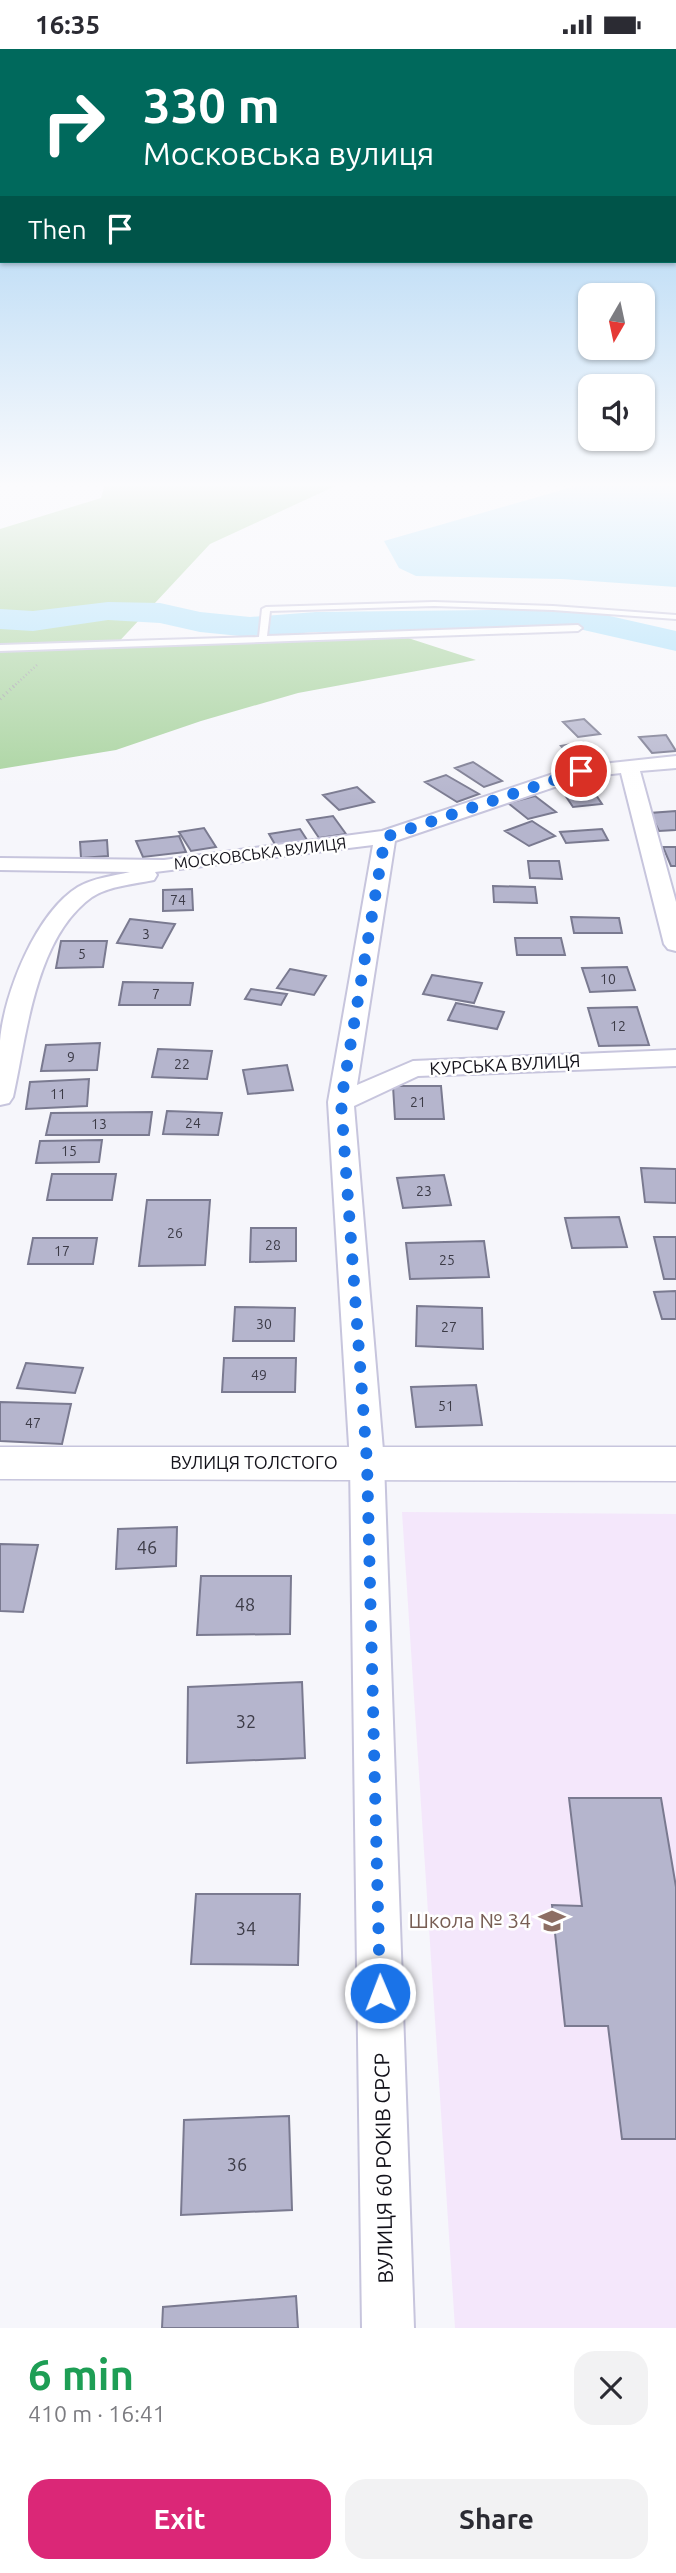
<!DOCTYPE html>
<html lang="en">
<head>
<meta charset="utf-8">
<style>
	body { margin:0; font-family:Ubuntu,sans-serif; background:#f2f2f3; color:#2b2b33; height:100vh; display:flex; flex-direction:column; font-size:26px; white-space:nowrap }
	* { box-sizing:border-box; margin:0 }
	p { font-size:23px; color:#7c7c81 }
	.icon { flex:none; width:38px; height:38px; fill:none; stroke:currentColor; stroke-width:2; stroke-linecap:round; stroke-linejoin:round }
	.map { position:relative; height:2279px; overflow:hidden }
	.drawer { display:flex; flex-direction:column; background:#fff; flex:1 }
	.drawer>* { flex:none }
	.hud { position:absolute; left:0px; top:0px; width:677px; height:214px; box-shadow:0 2px 5px #0004; background:#00695c; color:#fff; overflow:hidden }
	.needle { width:46px; rotate:189deg }
	.buttons { position:absolute; left:578px; top:234px; display:grid; gap:14px }
	.buttons a { display:grid; place-items:center; width:77px; height:77px; border-radius:14px; background:#fff; box-shadow:0 2px 5px #0004; font-size:35px }
	.pin { position:absolute; display:grid; place-items:center; width:60px; height:60px; color:#fff; margin:-30px; border:4px solid #fff; border-radius:50%; box-shadow:0 2px 7px #0007 }
	.me { position:absolute; width:77px; margin:-38px; rotate:359deg; stroke-linejoin:round; filter:drop-shadow(0 0 5px #0008) }
	.turn { display:flex; align-items:center; gap:24px; height:147px; padding:0 28px; font-size:32px }
	.turn .icon { width:91px; height:91px; stroke-width:2.5 }
	.turn b { display:block; font-size:49px; line-height:60px }
	.then { display:flex; align-items:center; height:66px; padding:0 28px; background:#0003; gap:14px; font-size:26px }
	.round { display:grid; place-items:center; flex:none; width:74px; height:74px; border-radius:21px; background:#f2f2f3 }
	.headline { display:flex; align-items:center; justify-content:space-between; height:119px; padding:0 28px }
	h1 { font-size:42px; font-weight:700; line-height:52px; color:#1e9e55 }
	.cta { display:flex; gap:14px; margin-top:auto; padding:14px 28px }
	.cta a { flex:1; height:80px; border-radius:21px; background:#db2777; color:#fff; font-size:28px; font-weight:700; line-height:80px; text-align:center }
	.cta a+a { background:#f2f2f3; color:#2b2b33 }
	.status { display:flex; justify-content:space-between; align-items:center; height:49px; padding:0 35px; background:#fff; direction:ltr }
	.status svg { height:19px; fill:currentColor }
	.map>svg:first-child { display:block }
	.education { fill:#f4e7fb }
	.green { fill:#a8d39e }
	.water { fill:#ade1fb }
	.lines { fill:none; stroke-linecap:round; stroke-linejoin:round }
	.river { fill:#ade1fb; fill-rule:evenodd }
	.building { fill:#b5b5cd; stroke:#7a7a90; stroke-width:2 }
	.service-casing { stroke:#c7c5dd; stroke-width:4 }
	.minor-casing { stroke:#c7c5dd; stroke-width:4 }
	.tertiary-casing { stroke:#c7c5dd; stroke-width:3 }
	.path-far1 { stroke:#a1a1a7; stroke-width:2.5; stroke-dasharray:1 2.5; stroke-linecap:butt }
	.path { stroke:#a1a1a7; stroke-width:3.5; stroke-dasharray:1 3.5; stroke-linecap:butt }
	.service { fill:#fff; fill-rule:evenodd }
	.minor { fill:#fff; fill-rule:evenodd }
	.tertiary { fill:#fff; fill-rule:evenodd }
	.route { stroke:#1a73e8; stroke-width:12; stroke-dasharray:0 21.6 }
	.labels { text-anchor:middle; stroke-width:5; stroke-linejoin:round; paint-order:stroke }
	.number-label { font-size:14px; fill:#3c3b47 }
	.far-street-label { font-size:16px; fill:#13121a; stroke:#fff }
	.street-label { font-size:18px; fill:#13121a; stroke:#fff }
	.near-number-label { font-size:18px; fill:#3c3b47 }
	.near-education-label { font-size:21px; fill:#785e54; stroke:#fff; text-anchor:end }
	.near-street-label { font-size:21px; fill:#13121a; stroke:#fff }
</style>
</head>
<body>
<div class="status"><b>16:35</b><svg viewBox="0 0 49 12"><path d="M0 12V9h3v3zM5 12V6h3v6zM10 12V3h3v9zM15 12V0h3v12zM26 1h20v11H26zM47 4h2v5h-2z"/></svg></div>
<div class="map">
<svg width="676" height="2279" viewBox="0 0 676 2279">
	<rect width="100%" height="100%" fill="#f6f6fb"/>
	<path class="education" d="M402 1463 676 1465V2279H455Z"/>
	<path class="green" d="M120 433H344L210 495 113 599 408 589 476 611 298 644 201 672 116 701 0 720V480L101 449 104 438Z"/>
	<path class="water" d="M590 433H676V538L562 530 416 527 399 519 384 492Z"/>
	<g class="lines">
		<path class="river" d="M108 553 160 554 200 563 250 568 316 563 579 560 676 582V602L579 580 316 583 250 588 200 583 160 574 108 571 33 582 0 580V560L33 562Z"/>
	</g>
	<path class="building" d="M584 670 600 685 578 688 563 673Z
		M666 686 676 702 652 704 639 688Z
		M583 693 599 710 576 713 561 697Z
		M473 713 502 732 484 738 455 719Z
		M446 726 479 745 457 753 425 733Z
		M590 737 602 755 573 758 561 740Z
		M357 738 374 753 339 761 323 746Z
		M535 747 556 763 528 770 508 754Z
		M676 762V781L659 782 650 764Z
		M333 767 346 785 319 789 307 771Z
		M532 772 555 787 529 797 505 782Z
		M204 779 216 798 191 802 179 783Z
		M300 780 309 794 277 799 269 785Z
		M602 780 608 791 566 794 560 783Z
		M179 787 186 803 143 808 136 792Z
		M107 791 108 807 81 809 80 793Z
		M663 798H676V817H671Z
		M528 812H559L562 830 530 829Z
		M493 837 535 838 537 854 494 853Z
		M192 840 193 861 163 862V841Z
		M571 868 619 869 622 884H574Z
		M130 870 175 875 162 899 117 894Z
		M515 889H561L565 906H517Z
		M61 892H107L103 918 56 919Z
		M627 918 635 941 590 943 582 919Z
		M290 920 326 927 314 946 277 939Z
		M432 926 482 934 474 954 423 945Z
		M123 933 193 934 190 956H119Z
		M251 940 287 945 281 956 245 950Z
		M456 954 504 963 497 980 448 971Z
		M637 958 649 996 599 997 588 959Z
		M100 994 97 1021 41 1022 46 996Z
		M158 1000 212 1002 207 1030 152 1028Z
		M287 1016 293 1041 248 1045 243 1021Z
		M89 1030 87 1057 26 1060 30 1033Z
		M393 1037H441L444 1070H395Z
		M167 1062 222 1064 218 1086 163 1085Z
		M152 1063 149 1086H46L51 1064Z
		M102 1091 99 1113 36 1114 40 1092Z
		M641 1119 676 1120V1154L645 1153Z
		M52 1125H116L112 1151H47Z
		M444 1126 451 1156 403 1159 397 1129Z
		M147 1151H210L205 1216 139 1217Z
		M619 1168 627 1198 572 1199 565 1169Z
		M251 1179H296V1212L250 1213Z
		M654 1188H676V1230H664Z
		M33 1189H97L93 1215H28Z
		M484 1192 489 1228 410 1230 406 1194Z
		M676 1242V1270H662L654 1243Z
		M417 1257 482 1259 483 1300 416 1297Z
		M235 1258 295 1259 294 1292H233Z
		M224 1309H296L295 1343H222Z
		M26 1314 83 1319 75 1344 17 1339Z
		M476 1336 482 1376 416 1378 411 1338Z
		M0 1353 71 1355 62 1395 0 1392Z
		M177 1478 176 1517 116 1520 118 1480Z
		M0 1495 38 1496 23 1563 0 1562Z
		M201 1527H291L290 1585 197 1586Z
		M302 1633 305 1709 187 1714 188 1638Z
		M569 1749H661L676 1838V2090H622L608 1977H565L552 1856 582 1857Z
		M196 1845H300L298 1916 191 1915Z
		M289 2067 292 2161 181 2166 184 2071Z
		M296 2247 298 2279H162L163 2258Z"/>
	<g class="lines">
		<g class="service-casing">
			<path id="service" d="M434 553 553 557 676 566V570L553 561 434 557 270 562 267 587 578 576 582 579 578 582 0 602V596L259 588 262 560 266 558Z"/>
		</g>
		<g class="minor-casing">
			<path id="minor" d="M676 707V719L640 722 676 853V902L668 900 664 895 621 724 584 728 395 792 357 1036 413 1012 676 1001V1017L418 1027 354 1057 384 1413 414 2279H362L350 1413 328 1053 373 796 155 823 157 826 154 831C134 835 109 837 92 848 35 889 27 985 13 1048L9 1054 0 1056C0 1035 0 1013 0 992 4 944 36 864 78 838 93 829 113 827 130 823L0 821V809L164 811 382 782 574 718Z"/>
		</g>
		<g class="tertiary-casing">
			<path id="tertiary" d="M0 1398H676V1432L0 1430Z"/>
		</g>
		<path class="path-far1" d="M13 638 38 615"/>
		<path class="path" d="M0 650 15 636"/>
		<use href="#service" class="service"/>
		<use href="#minor" class="minor"/>
		<use href="#tertiary" class="tertiary"/>
	</g>
	<linearGradient id="sky" x2="0" y2="1"><stop stop-color="#90c6f0"/><stop offset="0.58" stop-color="#fbfbfd"/><stop offset="1" stop-color="#fbfbfd" stop-opacity="0"/></linearGradient>
	<rect width="676" height="752" fill="url(#sky)"/>
	<g class="lines">
		<path class="route" d="M380 1944 367 1413 341 1053 385 788 581 722"/>
	</g>
	<defs>
		<g id="school-bare" transform="scale(2.1)"><path d="M0-5L7-2L0 1L-7-2ZM-4 1L0 2.5L4 1V4Q0 6-4 4Z" fill="#8d6e63" stroke="#fff" stroke-width="2.5" paint-order="stroke"/></g>
	</defs>
	<g fill-rule="evenodd">
		<use href="#school-bare" x="552" y="1872"/>
	</g>
	<g class="labels">
		<g class="number-label">
			<text x="178" y="856">74</text>
			<text x="146" y="890">3</text>
			<text x="82" y="910">5</text>
			<text x="608" y="935">10</text>
			<text x="156" y="950">7</text>
			<text x="618" y="982">12</text>
			<text x="71" y="1013">9</text>
			<text x="182" y="1020">22</text>
			<text x="58" y="1050">11</text>
			<text x="418" y="1058">21</text>
			<text x="193" y="1079">24</text>
			<text x="99" y="1080">13</text>
			<text x="69" y="1107">15</text>
			<text x="424" y="1147">23</text>
			<text x="175" y="1189">26</text>
			<text x="273" y="1201">28</text>
			<text x="62" y="1207">17</text>
			<text x="447" y="1216">25</text>
			<text x="264" y="1280">30</text>
			<text x="449" y="1283">27</text>
			<text x="259" y="1331">49</text>
			<text x="446" y="1362">51</text>
			<text x="33" y="1379">47</text>
		</g>
		<g class="far-street-label">
			<text transform="translate(260 804) rotate(-7)" y="6">МОСКОВСЬКА ВУЛИЦЯ</text>
		</g>
		<g class="street-label">
			<text transform="translate(505 1016) rotate(-3)" y="6">КУРСЬКА ВУЛИЦЯ</text>
			<text x="254" y="1420">ВУЛИЦЯ ТОЛСТОГО</text>
		</g>
		<g class="near-number-label">
			<text x="147" y="1505">46</text>
			<text x="245" y="1562">48</text>
			<text x="246" y="1679">32</text>
			<text x="246" y="1886">34</text>
			<text x="237" y="2122">36</text>
		</g>
		<g class="near-education-label">
			<text x="531" y="1879">Школа № 34</text>
		</g>
		<g class="near-street-label">
			<text transform="translate(384 2119) rotate(-91)" y="7">ВУЛИЦЯ 60 РОКІВ СРСР</text>
		</g>
	</g>
</svg>
<div class="buttons">
<a><svg class="needle" viewBox="-14 -14 28 28"><path d="M0-13l5 13h-10z" fill="#e53935"/><path d="M0 13l5-13h-10z" fill="#7c7c81"/></svg></a>
<a><svg class="icon" aria-label="sound" viewBox="0 0 24 24"><path d="M4 9h4l5-4v14l-5-4H4zM17 9q2 3 0 6"/></svg></a>
</div>
<div class="pin" style="left:581px;top:722px;background:#d93025"><svg class="icon" aria-label="arrive" viewBox="0 0 24 24"><path d="M6 21V4h12l-3 4 3 4H6"/></svg></div>
<svg class="me" style="left:380px;top:1944px" viewBox="-20 -20 40 40"><circle r="17" fill="#1a73e8" stroke="#fff" stroke-width="3"/><path d="M0-11L8 9 0 5-8 9z" fill="#fff"/></svg>
<div class="hud">
<div class="turn"><svg class="icon" aria-label="right" viewBox="0 0 24 24"><path d="M7 20v-9h11M14 6l5 5-5 5"/></svg><div><b>330 m</b>Московська вулиця</div></div>
<div class="then">Then<svg class="icon" aria-label="arrive" viewBox="0 0 24 24"><path d="M6 21V4h12l-3 4 3 4H6"/></svg></div>
</div>
</div>
<section class="drawer">
<div class="headline"><div><h1>6 min</h1><p>410 m · 16:41</p></div><a class="round"><svg class="icon" aria-label="close" viewBox="0 0 24 24"><path d="M6 6l12 12M18 6L6 18"/></svg></a></div>
<div class="cta"><a>Exit</a><a>Share</a></div>
</section>
</body>
</html>
